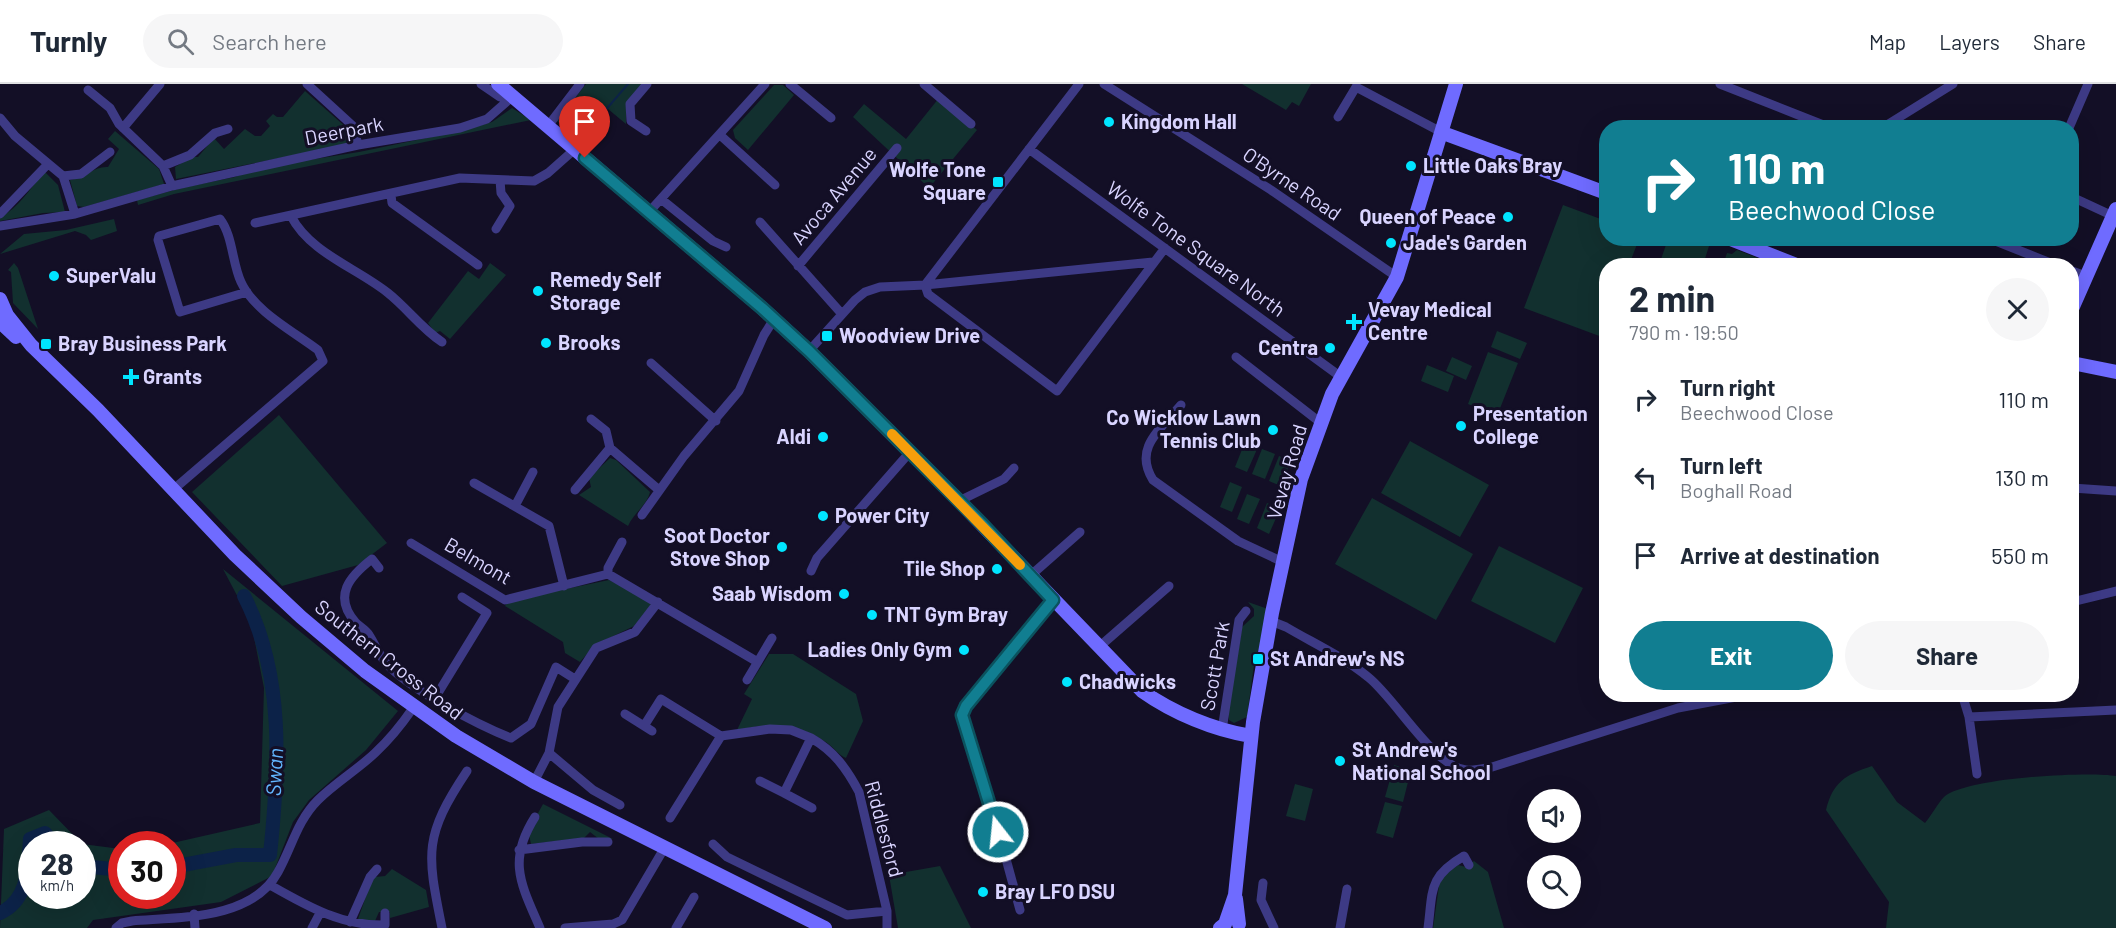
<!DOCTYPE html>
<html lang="en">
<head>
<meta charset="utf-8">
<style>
	body { margin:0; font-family:Barlow,sans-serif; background:#f6f6f7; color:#1f2937; height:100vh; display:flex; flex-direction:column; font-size:22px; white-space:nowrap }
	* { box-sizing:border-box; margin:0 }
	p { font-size:20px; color:#747a83 }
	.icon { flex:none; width:33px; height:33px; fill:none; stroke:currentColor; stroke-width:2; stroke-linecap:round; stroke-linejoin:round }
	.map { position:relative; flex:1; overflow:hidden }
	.side { position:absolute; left:1599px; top:174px; width:480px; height:444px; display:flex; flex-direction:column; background:#fff; border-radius:24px; box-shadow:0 6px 24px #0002 }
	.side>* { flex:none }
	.banner { position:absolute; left:1599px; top:36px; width:480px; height:126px; border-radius:24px; box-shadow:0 6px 24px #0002; background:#117e91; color:#fff; overflow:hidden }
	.tools { position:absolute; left:1527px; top:705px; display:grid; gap:12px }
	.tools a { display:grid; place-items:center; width:54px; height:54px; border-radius:50%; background:#fff; box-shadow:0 6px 24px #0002; font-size:30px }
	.speed { position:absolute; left:18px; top:747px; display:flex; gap:12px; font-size:30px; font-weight:700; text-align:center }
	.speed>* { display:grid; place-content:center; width:78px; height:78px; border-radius:50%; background:#fff; box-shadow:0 6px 24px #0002; line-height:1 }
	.speed small { font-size:15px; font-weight:400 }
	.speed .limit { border:9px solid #d22; background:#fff; color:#111 }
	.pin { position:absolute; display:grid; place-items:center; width:51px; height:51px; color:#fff; margin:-62px -26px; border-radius:50% 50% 50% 0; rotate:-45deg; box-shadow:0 0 6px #0007 }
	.pin .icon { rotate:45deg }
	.me { position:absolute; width:66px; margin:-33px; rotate:344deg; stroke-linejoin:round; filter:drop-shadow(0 0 4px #0008) }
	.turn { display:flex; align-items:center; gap:21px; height:126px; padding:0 30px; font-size:27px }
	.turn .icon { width:78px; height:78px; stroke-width:2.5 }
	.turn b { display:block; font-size:42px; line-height:51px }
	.round { display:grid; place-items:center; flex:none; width:63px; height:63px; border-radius:32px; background:#f6f6f7 }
	.headline { display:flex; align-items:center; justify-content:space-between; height:102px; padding:0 30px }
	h1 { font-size:36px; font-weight:700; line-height:45px }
	.button { display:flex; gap:12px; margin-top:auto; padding:12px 30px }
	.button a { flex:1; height:69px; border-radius:36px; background:#117e91; color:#fff; font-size:24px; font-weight:700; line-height:69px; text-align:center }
	.button a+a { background:#f6f6f7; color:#1f2937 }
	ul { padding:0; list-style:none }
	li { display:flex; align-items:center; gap:18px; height:78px; padding:0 30px }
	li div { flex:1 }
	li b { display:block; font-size:22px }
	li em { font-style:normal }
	header { display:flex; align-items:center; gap:36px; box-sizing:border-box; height:84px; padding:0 30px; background:#fff; border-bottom:2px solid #e0e1e3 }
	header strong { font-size:28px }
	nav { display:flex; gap:33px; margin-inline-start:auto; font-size:21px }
	.search { width:420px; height:54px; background:#f6f6f7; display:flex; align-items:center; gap:15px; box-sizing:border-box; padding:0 21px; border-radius:33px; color:#747a83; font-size:22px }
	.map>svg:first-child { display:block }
	.green { fill:#12302f; fill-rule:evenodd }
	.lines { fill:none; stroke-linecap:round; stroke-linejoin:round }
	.stream { stroke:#0c2248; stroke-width:2 }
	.river { stroke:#0c2248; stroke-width:14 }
	.street { stroke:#3d3a85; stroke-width:9 }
	.secondary { stroke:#6f6bff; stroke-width:14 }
	.route-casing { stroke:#0b525e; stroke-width:15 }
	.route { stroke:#117e91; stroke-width:10 }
	.slow { stroke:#f59e0b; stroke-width:10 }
	.poi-dot { fill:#00e5ff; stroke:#130f26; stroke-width:2 }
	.labels { text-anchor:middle; stroke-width:6; stroke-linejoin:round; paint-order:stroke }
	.poi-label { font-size:20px; font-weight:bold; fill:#d9d4ff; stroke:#130f26; text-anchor:start }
	.street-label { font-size:20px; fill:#d9d4ff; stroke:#130f26 }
	.water-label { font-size:21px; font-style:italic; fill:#62b6ff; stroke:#130f26 }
</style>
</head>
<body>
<header>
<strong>Turnly</strong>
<div class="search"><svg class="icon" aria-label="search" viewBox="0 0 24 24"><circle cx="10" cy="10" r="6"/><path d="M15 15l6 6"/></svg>Search here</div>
<nav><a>Map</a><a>Layers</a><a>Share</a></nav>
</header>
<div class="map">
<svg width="2116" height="844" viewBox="0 0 2116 844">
	<rect width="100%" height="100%" fill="#130f26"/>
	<path class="green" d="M586 0H645L626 25V40L608 25 581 56 557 37Z
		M1242 0H1311L1299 22 1292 18 1286 26Z
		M774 1H783L794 11 748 66 735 54 733 46Z
		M305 7 348 45 350 51 348 60 176 95 175 83 192 73H198L214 54 224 65 245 45 255 52H261L270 42 266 37 273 30 277 33H283Z
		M939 14 977 46 929 104 853 33 864 20 906 55Z
		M512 24 531 36 174 110 138 121 137 116 186 103 235 93 258 84 359 68 460 47 492 38Z
		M115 47 159 85 164 100 84 123 77 122 70 96C84 94 94 82 108 83L119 65 108 55Z
		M45 88 58 101 65 128 43 129 0 137V133C20 124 30 103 45 88Z
		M1563 121 1606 137V154L1639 155 1629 181 1606 182V242L1602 253 1524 224Z
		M114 135 117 147 91 156 86 151 75 147 0 170 24 150 66 146Z
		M1668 155H1690L1709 162 1703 181H1659Z
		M1737 166 1776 181H1723L1727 169 1732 170Z
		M14 179 18 184 38 245 13 219 11 188 8 186Z
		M490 179 506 191 450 255 440 247 435 249 428 239 468 187 479 195Z
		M1497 247 1527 259 1520 275 1491 263Z
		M1488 268 1518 279 1497 332 1468 320Z
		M1452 273 1472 282 1466 296 1446 287Z
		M1427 281 1454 292 1448 308 1421 297Z
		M279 331 387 459 358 481 282 502 192 408Z
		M1410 357 1489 401 1460 453 1381 409Z
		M1245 358 1258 363 1247 388 1235 383Z
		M1262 365 1275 370 1265 395 1252 390Z
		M1279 372 1291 377 1281 402 1269 397Z
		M610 374 616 376 650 408C647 421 633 430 628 442L579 411 591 403 589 394Z
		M1230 398 1242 403 1232 428 1220 423Z
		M1247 410 1260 415 1249 440 1237 435Z
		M1372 414 1473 470 1436 536 1335 480Z
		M1267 419 1280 425 1269 450 1257 444Z
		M1499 462 1583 504 1555 559 1471 517Z
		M223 485 398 627 366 666 309 716 293 738 272 792 221 818 93 836 87 844H0L4 745 49 726 82 760 121 765 122 812H172V760H168L260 739 264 604 251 538ZM32 760H82V812H32Z
		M609 496 647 515 651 521 634 542 595 561 580 578 565 569 563 558 505 522 508 517Z
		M1248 518 1268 525 1263 558 1255 573 1247 633 1234 639 1229 636 1228 629 1242 543 1254 532V525Z
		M769 570H793L856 610 863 637 846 674C839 672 832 661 824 657 799 639 766 639 737 646L752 615 744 610Z
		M1394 681 1411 686 1403 718 1385 713Z
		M1872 682 1897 718 1925 739C1932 731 1937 720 1944 713 1965 694 2087 687 2116 692V844H1886L1889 818 1826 726C1833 698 1845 691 1872 682Z
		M1295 700 1313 705 1305 737 1286 732Z
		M1385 718 1402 722 1393 754 1376 749Z
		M543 720 613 755H599L590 748 584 754 531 760 529 751 540 733 537 731Z
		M1474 777 1488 788 1504 844H1433L1440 795 1458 781 1466 783Z
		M940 782 971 844H898L889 791Z
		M392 785 426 806 429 823 390 834V828H379L375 837 358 835 371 798 375 793 385 792Z"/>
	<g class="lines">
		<path class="stream" d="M584 51 628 0"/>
		<path class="river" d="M82 782 122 786
			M172 783 236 771H270C279 685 285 591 244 512
			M0 829C29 816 28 783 30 755L45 749 54 760"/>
		<path class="street" d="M307 0 353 42 358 61
			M481 0 500 13
			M790 0 831 34
			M924 0 971 40
			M1104 0 1271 106 1397 193
			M1720 0 1831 44
			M88 6 110 24 119 40 163 82 172 102
			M1338 33 1356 3 1443 49
			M0 34 15 52 63 92 81 90 110 68
			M548 42 580 0
			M123 44 160 0
			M1882 44 1953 0
			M2069 44 2088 0
			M646 47 631 37 630 20 647 0
			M720 51 775 101
			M1029 65 1341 293
			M163 82 190 71 215 49 228 45
			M63 92 75 130
			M391 111 392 119 478 181
			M2072 113 2113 132
			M661 115 713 157 726 163
			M649 128 765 0
			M0 130 47 81
			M291 132C310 169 357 184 388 209 407 224 421 244 442 258
			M760 138 841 229
			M255 139 460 94 534 97 548 89 575 65
			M0 142 75 130 172 102 358 61 460 44 487 35 513 12
			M496 145 510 122 501 109 500 96
			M1988 154 2058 182
			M798 182 897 64
			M2072 187 2086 192
			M925 201 928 210 1057 307 1165 164
			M925 201 1079 0
			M809 267 855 216 865 208 880 203 925 201 1153 178
			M1236 273 1321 339
			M651 279 716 337
			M1181 321C1160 346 1133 364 1153 396L1238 457 1283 478
			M591 335 606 347 610 364
			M474 399 549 442 564 502
			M2072 404 2116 407
			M174 405 323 277 318 266C293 247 254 227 241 198 232 179 233 152 220 135L159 152 158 156 180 228 247 208
			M575 406 610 364 659 406
			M959 417 1004 395 1014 384
			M515 422 533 388
			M642 431 684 372 739 307 764 251 774 235
			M411 459 505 516 608 490 756 577
			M379 484 372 475C350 492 332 512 356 539 360 543 366 546 369 551 375 560 379 571 386 579 409 605 478 641 511 654L531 640 556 583 575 595
			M811 487 817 474 910 368
			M608 490V484L622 458
			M1030 492 1080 448
			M2072 518 2116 507
			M1271 537 1286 543C1313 559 1344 573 1368 593 1395 614 1434 683 1466 686 1473 687 1482 684 1489 684L1678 624 1752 610
			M1099 563 1169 502
			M747 596 772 554
			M1962 610 1969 633 1977 690
			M435 614 487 529 462 513
			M625 630 652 647
			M1969 633 2116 626
			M644 642 661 615 721 652 770 645 791 646 811 654 784 709 812 724
			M1222 646 1239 536 1246 527
			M811 654C834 667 847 685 859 708L887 827V844
			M549 669 558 623 596 564 635 548 658 518
			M760 697 784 709
			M534 698 549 669 593 706 620 721
			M535 733C507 777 521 800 540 844
			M670 734 721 652
			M713 760 727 773 847 831 887 827
			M519 766 582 758H608
			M1263 799 1261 816 1274 844
			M270 801C307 822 341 842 385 841V829
			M1020 826 988 709 962 631 966 622 1053 516
			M194 830 195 844
			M350 838 370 793 377 785
			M116 844 122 839 132 837C179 833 252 836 278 788 292 763 297 737 318 716 335 699 357 686 375 669 389 656 402 640 413 624
			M312 844 320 829
			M442 844C427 769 423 753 467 687
			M565 844 613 840 622 836 665 763
			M676 844 694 813
			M1340 844 1347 805
			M1428 844C1433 806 1428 793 1464 772L1469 781"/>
		<path class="secondary" d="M498 0 762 224 809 267 959 417 1142 607C1173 629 1214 646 1251 652
			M1443 49 1606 109
			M1728 154 1799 182
			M0 215 7 231 31 261 98 326 235 471 301 533 365 587 456 652 534 698 825 844
			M2072 225 2116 125
			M0 238 16 253
			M2072 279 2116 288
			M1236 815 1239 840
			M1220 844 1225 840 1235 811 1253 638 1272 529 1301 395 1332 310 1397 193 1456 0"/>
	</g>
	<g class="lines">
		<g class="route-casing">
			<path id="route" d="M585 74 762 224 809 267 982 440 1053 516 966 622 962 631 998 748"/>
		</g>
		<use href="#route" class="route"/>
		<path class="slow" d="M892 350 1020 481"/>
	</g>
	<g class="poi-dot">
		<circle cx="1109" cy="38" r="6"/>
		<circle cx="1411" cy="82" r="6"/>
		<rect x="992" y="92" width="12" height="12" rx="3"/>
		<circle cx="1508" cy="133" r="6"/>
		<circle cx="1391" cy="159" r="6"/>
		<circle cx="54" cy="192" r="6"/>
		<circle cx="538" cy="207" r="6"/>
		<path d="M1351 229h6v6h6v6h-6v6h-6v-6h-6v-6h6z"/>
		<rect x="821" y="246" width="12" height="12" rx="3"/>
		<circle cx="546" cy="259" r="6"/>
		<rect x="40" y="254" width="12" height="12" rx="3"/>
		<circle cx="1330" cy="264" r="6"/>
		<path d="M128 284h6v6h6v6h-6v6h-6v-6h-6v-6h6z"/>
		<circle cx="1461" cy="342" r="6"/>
		<circle cx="1273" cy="346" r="6"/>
		<circle cx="823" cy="353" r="6"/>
		<circle cx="823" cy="432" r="6"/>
		<circle cx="782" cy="463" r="6"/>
		<circle cx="997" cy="485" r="6"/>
		<circle cx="844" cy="510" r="6"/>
		<circle cx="872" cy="531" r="6"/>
		<circle cx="964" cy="566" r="6"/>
		<rect x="1252" y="569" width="12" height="12" rx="3"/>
		<circle cx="1067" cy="598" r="6"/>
		<circle cx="1340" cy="677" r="6"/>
		<circle cx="983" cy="808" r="6"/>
	</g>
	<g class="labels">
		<g class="poi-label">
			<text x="1121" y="45">Kingdom Hall</text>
			<text x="1423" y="89">Little Oaks Bray</text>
			<text x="986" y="93" text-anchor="end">Wolfe Tone<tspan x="986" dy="23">Square</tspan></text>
			<text x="1496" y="140" text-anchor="end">Queen of Peace</text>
			<text x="1403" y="166">Jade's Garden</text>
			<text x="66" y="199">SuperValu</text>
			<text x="550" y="203">Remedy Self<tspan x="550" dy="23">Storage</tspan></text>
			<text x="1368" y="233">Vevay Medical<tspan x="1368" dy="23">Centre</tspan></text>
			<text x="839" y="259">Woodview Drive</text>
			<text x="558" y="266">Brooks</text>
			<text x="58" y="267">Bray Business Park</text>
			<text x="1318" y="271" text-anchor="end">Centra</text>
			<text x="143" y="300">Grants</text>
			<text x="1473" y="337">Presentation<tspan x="1473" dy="23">College</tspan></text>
			<text x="1261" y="341" text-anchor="end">Co Wicklow Lawn<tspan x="1261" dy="23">Tennis Club</tspan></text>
			<text x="811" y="360" text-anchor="end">Aldi</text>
			<text x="835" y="439">Power City</text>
			<text x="770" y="459" text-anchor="end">Soot Doctor<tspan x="770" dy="23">Stove Shop</tspan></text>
			<text x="985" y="492" text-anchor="end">Tile Shop</text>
			<text x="832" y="517" text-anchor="end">Saab Wisdom</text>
			<text x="884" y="538">TNT Gym Bray</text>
			<text x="952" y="573" text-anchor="end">Ladies Only Gym</text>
			<text x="1270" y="582">St Andrew's NS</text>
			<text x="1079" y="605">Chadwicks</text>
			<text x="1352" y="673">St Andrew's<tspan x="1352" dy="23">National School</tspan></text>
			<text x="995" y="815">Bray LFO DSU</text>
		</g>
		<g class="street-label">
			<text transform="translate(344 47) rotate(-11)" y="7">Deerpark</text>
			<text transform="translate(1292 100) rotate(34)" y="7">O'Byrne Road</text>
			<text transform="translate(834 112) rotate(-50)" y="7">Avoca Avenue</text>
			<text transform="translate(1196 165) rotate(36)" y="7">Wolfe Tone Square North</text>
			<text transform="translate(1287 388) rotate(-74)" y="7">Vevay Road</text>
			<text transform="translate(478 477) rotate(30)" y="7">Belmont</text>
			<text transform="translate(389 576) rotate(38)" y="7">Southern Cross Road</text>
			<text transform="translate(1215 582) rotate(-80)" y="7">Scott Park</text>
			<text transform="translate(884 745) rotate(75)" y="7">Riddlesford</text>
		</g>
		<g class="water-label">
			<text transform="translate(275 688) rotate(-87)" y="7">Swan</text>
		</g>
	</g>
</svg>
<div class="tools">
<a><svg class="icon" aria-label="sound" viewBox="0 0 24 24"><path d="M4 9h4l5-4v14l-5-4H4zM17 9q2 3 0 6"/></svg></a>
<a><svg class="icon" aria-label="search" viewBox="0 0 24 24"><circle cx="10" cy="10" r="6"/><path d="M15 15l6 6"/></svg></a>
</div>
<div class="speed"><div>28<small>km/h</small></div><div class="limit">30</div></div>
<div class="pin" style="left:585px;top:74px;background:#d93025"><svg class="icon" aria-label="arrive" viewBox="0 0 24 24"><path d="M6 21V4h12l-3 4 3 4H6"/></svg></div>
<svg class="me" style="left:998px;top:748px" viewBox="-20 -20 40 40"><circle r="17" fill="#117e91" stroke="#fff" stroke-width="3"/><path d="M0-11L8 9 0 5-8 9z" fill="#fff"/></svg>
<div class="banner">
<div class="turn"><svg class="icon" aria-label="right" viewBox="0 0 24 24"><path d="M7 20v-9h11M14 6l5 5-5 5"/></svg><div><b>110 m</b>Beechwood Close</div></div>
</div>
<section class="side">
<div class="headline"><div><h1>2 min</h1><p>790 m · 19:50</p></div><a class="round"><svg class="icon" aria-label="close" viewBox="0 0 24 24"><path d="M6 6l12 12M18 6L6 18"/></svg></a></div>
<ul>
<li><svg class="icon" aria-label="right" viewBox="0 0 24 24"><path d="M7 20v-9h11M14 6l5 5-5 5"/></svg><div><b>Turn right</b><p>Beechwood Close</p></div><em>110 m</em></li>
<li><svg class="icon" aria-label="left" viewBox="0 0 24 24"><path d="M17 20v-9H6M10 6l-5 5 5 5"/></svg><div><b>Turn left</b><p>Boghall Road</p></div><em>130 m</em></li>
<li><svg class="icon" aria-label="arrive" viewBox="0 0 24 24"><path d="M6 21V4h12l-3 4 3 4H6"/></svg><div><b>Arrive at destination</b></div><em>550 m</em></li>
</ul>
<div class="button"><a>Exit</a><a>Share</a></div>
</section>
</div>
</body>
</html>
